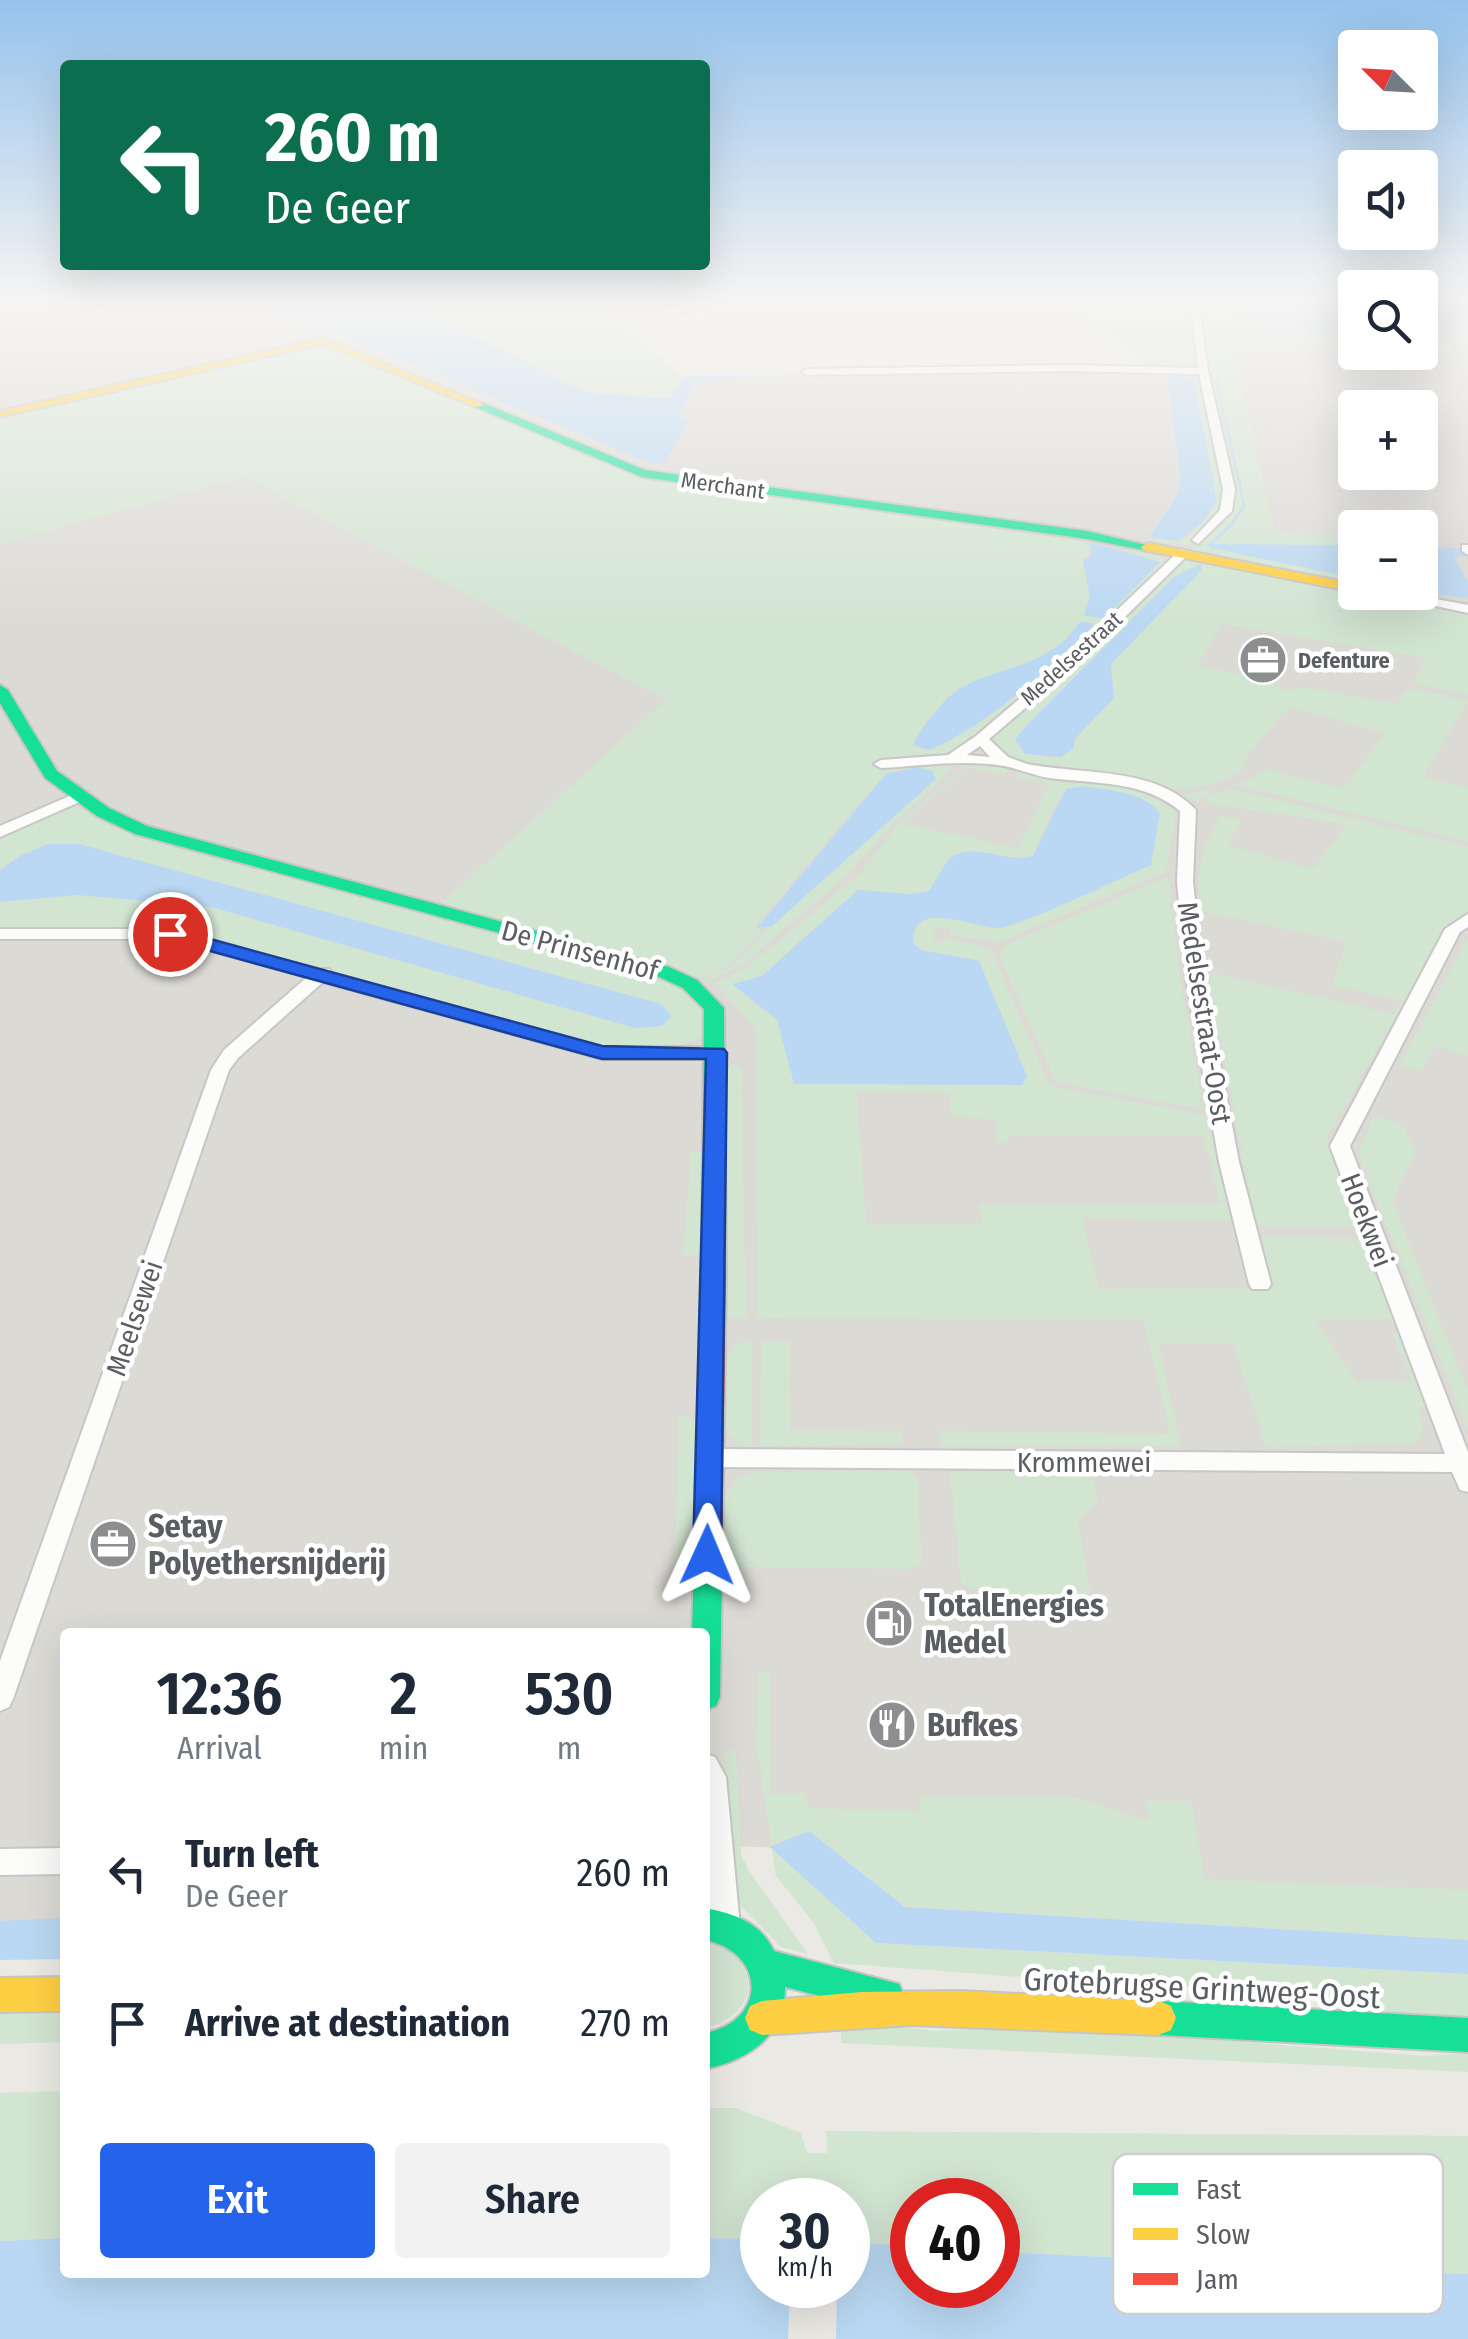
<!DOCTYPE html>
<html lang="en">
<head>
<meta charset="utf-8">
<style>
	body { margin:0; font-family:"Fira Sans Condensed",sans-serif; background:#f2f2f3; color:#1f2937; height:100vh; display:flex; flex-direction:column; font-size:38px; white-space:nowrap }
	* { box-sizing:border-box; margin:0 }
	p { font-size:32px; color:#747a83 }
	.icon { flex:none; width:55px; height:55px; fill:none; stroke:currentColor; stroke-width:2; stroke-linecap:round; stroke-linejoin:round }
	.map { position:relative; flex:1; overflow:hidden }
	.panel { position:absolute; left:60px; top:1628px; width:650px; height:650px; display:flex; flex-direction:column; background:#fff; border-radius:10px; box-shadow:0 10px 40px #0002 }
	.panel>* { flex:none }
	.guide { position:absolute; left:60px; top:60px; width:650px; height:210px; border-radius:10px; box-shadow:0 10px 40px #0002; background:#0b6e4f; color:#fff; overflow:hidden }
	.needle { width:65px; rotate:294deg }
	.fabs { position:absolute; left:1338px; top:30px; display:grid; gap:20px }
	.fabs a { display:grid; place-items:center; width:100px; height:100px; border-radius:10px; background:#fff; box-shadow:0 10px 40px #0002; font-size:50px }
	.speed { position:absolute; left:740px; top:2178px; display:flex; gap:20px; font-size:50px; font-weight:700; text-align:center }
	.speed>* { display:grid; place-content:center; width:130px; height:130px; border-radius:50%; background:#fff; box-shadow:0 10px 40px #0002; line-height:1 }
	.speed small { font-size:25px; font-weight:400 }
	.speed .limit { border:15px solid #d22; background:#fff; color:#111 }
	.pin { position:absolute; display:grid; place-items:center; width:85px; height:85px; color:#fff; margin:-42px; border:5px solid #fff; border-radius:50%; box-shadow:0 2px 10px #0007 }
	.me { position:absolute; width:110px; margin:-55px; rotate:1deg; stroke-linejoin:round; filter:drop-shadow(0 0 8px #0008) }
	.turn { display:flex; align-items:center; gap:35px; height:210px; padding:0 40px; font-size:45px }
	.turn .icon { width:130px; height:130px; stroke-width:2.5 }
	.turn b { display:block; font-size:70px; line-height:85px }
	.eta { display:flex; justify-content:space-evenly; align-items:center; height:170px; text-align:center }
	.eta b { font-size:60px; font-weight:600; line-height:70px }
	.cta { display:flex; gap:20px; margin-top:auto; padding:20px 40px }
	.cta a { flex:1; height:115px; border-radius:10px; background:#2563eb; color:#fff; font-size:40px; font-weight:600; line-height:115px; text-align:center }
	.cta a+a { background:#f2f2f3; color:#1f2937 }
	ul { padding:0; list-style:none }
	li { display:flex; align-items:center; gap:30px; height:150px; padding:0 40px }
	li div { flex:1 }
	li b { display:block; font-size:38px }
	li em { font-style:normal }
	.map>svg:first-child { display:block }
	.industrial { fill:#dbdad5; fill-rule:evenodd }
	.green { fill:#d2e5d1; fill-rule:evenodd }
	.water { fill:#bad8f3 }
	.pier { fill:#eae9e4 }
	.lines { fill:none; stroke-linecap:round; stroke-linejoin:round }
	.stream { stroke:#bad8f3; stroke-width:2.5 }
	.street-casing { stroke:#c6c7c6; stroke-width:4 }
	.fast-casing { stroke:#c5c6c4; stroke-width:4 }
	.slow-casing { stroke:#c5c6c4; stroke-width:4 }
	.jam-casing { stroke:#c5c6c4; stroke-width:4 }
	.street { fill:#fcfcfb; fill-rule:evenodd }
	.fast { fill:#16e098; fill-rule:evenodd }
	.slow { fill:#ffcf43; fill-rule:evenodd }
	.jam { fill:#f24e42; fill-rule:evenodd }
	.route { fill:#2563eb; stroke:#184099; stroke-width:2.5 }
	.labels { text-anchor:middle; stroke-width:9; stroke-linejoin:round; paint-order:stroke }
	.far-street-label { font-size:22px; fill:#5a5d61; stroke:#fff }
	.far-poi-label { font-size:22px; font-weight:bold; fill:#5a5d61; stroke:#fff; text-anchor:start }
	.street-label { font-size:28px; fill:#5a5d61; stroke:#fff }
	.near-poi-label { font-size:32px; font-weight:bold; fill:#5a5d61; stroke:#fff; text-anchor:start }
	.near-street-label { font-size:32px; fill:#5a5d61; stroke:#fff }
	.key { fill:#fff; stroke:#ceced0; stroke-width:2.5 }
	.key-label { font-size:28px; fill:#5a5d61 }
</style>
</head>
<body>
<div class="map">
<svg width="1468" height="2339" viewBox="0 0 1468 2339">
	<rect width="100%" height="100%" fill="#eae9e4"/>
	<path class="industrial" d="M19 297H241L262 306 349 325 615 436 698 377 1068 370 1215 372 1207 330 1355 345V352H1420L1468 357V1957L788 1848 705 1845V1632H65V1943L0 1944V301ZM1355 408H1420V472H1355ZM1355 528H1420V592H1355Z"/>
	<path class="green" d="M396 297H594L683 377 669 399 587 392Z
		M1055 297H1187L1196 366 1153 367Z
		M1200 297H1228L1235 316 1260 327 1355 336V352L1449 356 1455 342 1468 343V363L1229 341 1276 533 1355 534V545L1208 544 1211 548 1355 578V585L1191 550 1229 512 1201 330 1206 329 1201 326Z
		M320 345 632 475 1091 543 1083 569 1090 596 1084 615 1103 619 1161 561 1129 551 1131 549 1170 561 1103 627 954 752 956 762 950 771 884 833 848 874 741 966 704 982 701 981 731 967 766 930 935 779 928 769 899 768 858 804 756 925 762 930 728 966 698 980 682 970 440 905 666 700 244 477 0 544V417ZM1087 622 1094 626C1040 674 998 712 934 748L926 750 913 745 959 688 1037 660 1069 636 1079 623Z
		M1171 371 1201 373 1225 491C1223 516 1204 529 1187 545L1139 539H1185L1212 512 1217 501 1194 379Z
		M1183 558 1468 611V695L1413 683 1426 658 1222 624 1197 666 1265 679 1287 691 1302 687 1396 704 1405 691 1414 689 1468 701 1423 777 1468 788V841L1248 788C1227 785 1213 787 1198 802L1181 796C1209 788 1245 790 1266 769L1344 789 1385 733 1288 707 1242 762 1247 764C1231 785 1186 791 1160 789 1127 786 1046 773 1016 762 1006 758 999 751 993 742L996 732ZM1201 565V570L1110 665 1113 698 1075 739 1072 749 1061 757 1047 758 1015 739 1175 576Z
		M969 762 1010 767 1005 775 967 767 902 824 1018 848 1049 784 1017 777 1021 769C1058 775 1154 784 1175 814L1167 871 999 942 948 935 950 929 937 927 931 940 944 943 947 938 982 946 992 952 1048 1082 1054 1087 1211 1116 1232 1221 1082 1218 1099 1289 1268 1288 1253 1235 1363 1239 1395 1323 1387 1319 1315 1320 1356 1381 1411 1382 1393 1333H1399L1426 1407 1418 1408C1424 1423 1427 1433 1413 1444L1266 1447 1233 1343H1158L1181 1446H941L939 1431 1170 1434 1144 1320 757 1318 756 1029 715 983 745 969 860 874 900 823ZM1084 786 1001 929C977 924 911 899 913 943L921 950 980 961 779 1031 777 1019 754 1004 747 994 761 976 858 890 911 894 929 891 950 858 980 853 1009 859 1033 856C1044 833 1055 787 1084 786ZM857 1092 948 1093 952 1116 996 1120V1142H1008L1009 1135H1204L1221 1204H980L982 1224H866Z
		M1234 789 1468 847V914L1448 923 1327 1138 1357 1227 1255 1226 1208 972 1394 1014 1401 1001 1332 985 1346 942 1205 912C1188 881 1206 843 1221 816L1242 820 1227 845 1313 869 1347 824 1203 803 1212 793Z
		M74 807 667 978 707 1010 705 1036 676 1047 594 1045 186 931 0 929V902L77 895 208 906 635 1028 671 1016 660 1004 423 941 18 857 0 870V837Z
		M1168 877 1181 983 1204 1110 1062 1083 1054 1078 999 955 1006 945Z
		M1468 937V1056L1436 1046 1422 1071 1400 1065Z
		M741 1066 746 1318 725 1317 724 1067Z
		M1374 1115 1403 1125 1415 1153 1392 1200 1468 1391V1430L1358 1153Z
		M691 1151 703 1153 702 1255 683 1256Z
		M752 1340V1450L737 1443 724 1427 727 1356 735 1344Z
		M761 1341H789L790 1430 901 1431V1444L760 1446Z
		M679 1414 697 1422V1565L674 1578Z
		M907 1470 917 1477 922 1563 911 1569 723 1567 721 1500 740 1477 761 1472Z
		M1087 1471 1092 1476 1098 1502 1078 1520 1090 1595C1056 1595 988 1604 961 1582L950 1473Z
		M759 1671 770 1673 771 1795 805 1793 808 1808 920 1811 919 1795 1078 1798 1149 1821 1145 1801H1191L1205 1879 1468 1890V1940L905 1907 810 1831 771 1846 876 1943 1468 1974V2021L1408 2018 1326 1993 1130 1985 834 1963 813 1922 776 1876 756 1741Z
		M724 1750 736 1751 741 1854 749 1871 808 1954 781 1947 733 1898 732 1827Z
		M705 1937 730 1945C735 1954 744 1965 747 1975 756 2002 728 2024 705 2028Z
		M65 2011V2042L0 2044V2013Z
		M841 2019 936 2031 1028 2026 1427 2056 1468 2053V2072L841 2043Z
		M65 2091V2238L0 2241V2093Z
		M705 2108H736L801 2133 807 2153H827L826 2131 1468 2136V2274L998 2252V2200H912V2246L848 2242V2200H762V2239L705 2238Z"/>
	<path class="water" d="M234 297H249L270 306 304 297H395L587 392 669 399 685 376H790L697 381 678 416 688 420 665 463 653 464 338 334 318 333Z
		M1228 297H1355V336L1268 328 1236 316Z
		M1420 297H1468V325L1427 321 1420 325Z
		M1172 374 1194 379 1217 501 1203 522 1178 541 1149 537 1178 494 1181 480 1167 377Z
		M1094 543 1161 562 1103 619 1084 615 1090 596 1083 560 1090 557 1091 547 1087 544Z
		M1208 544 1355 545V578L1211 548Z
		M1420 546 1468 549V556L1454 557 1468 582V598L1420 592Z
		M1201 564 1202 570 1111 664 1114 698 1075 739 1073 749 1061 757 1025 754 1015 739 1028 724 1175 576Z
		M1087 622 1094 625C1042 672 993 723 929 750L913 745C921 727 946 695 964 686 1005 665 1051 666 1079 623Z
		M917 767 932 771 936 779 772 926 757 928 886 774Z
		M1084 786C1109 791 1145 791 1160 814L1151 865C1125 876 1017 928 998 928 974 928 910 897 913 943L921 950 979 961 1027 1076 1022 1085 794 1084 777 1019 732 984 762 976 858 890 911 894 929 891C936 881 943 864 952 857 974 842 1009 864 1033 856L1066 789Z
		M48 844H79L661 1004 672 1016 662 1026 635 1028 208 906 77 895 0 902V870L18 857Z
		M809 1831 905 1907 1468 1940V1974L876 1943 770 1847Z
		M65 1918V1959L0 1960V1921Z
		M65 2238V2272H705V2238L762 2239V2285H848V2242L912 2246V2285H998V2252L1468 2274V2339H0V2241Z"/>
	<path class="pier" d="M790 2288 837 2291 836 2339H788Z"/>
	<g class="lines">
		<path class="stream" d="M1211 544 1233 523 1244 505 1216 378"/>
		<g class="street-casing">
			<path id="street" d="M252 297H284L264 304Z
				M1190 297H1198L1208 371 1235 489 1232 511 1198 544 1192 540 1220 510 1223 489 1199 374 1067 371 807 375 802 372 807 369 1067 365 1198 368Z
				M1462 545H1468V555L1462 551Z
				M1181 549 1191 552 1077 664 989 739 1008 757 1027 764C1082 775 1155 766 1196 810L1193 882 1204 978 1239 1162 1271 1284 1268 1289H1252L1249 1284 1219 1162 1186 978 1177 882 1180 811C1143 780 1095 784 1049 778 1033 775 1019 769 1004 766 964 759 921 766 881 768L874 764 881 760 948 755 976 736 1067 658ZM980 746 990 757 967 755Z
				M1370 592H1399L1468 605V613Z
				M79 792 84 794V800L0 837V826Z
				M1468 914V927L1460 932 1350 1146 1468 1452V1492L1460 1490 1452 1472 709 1467 701 1464 697 1458 701 1452 709 1449 1445 1454 1330 1146 1445 929Z
				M0 929H169L317 969H329L332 973 603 1047H716L725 1053 716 1059H602L323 982 238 1058 229 1070 13 1699 9 1707 0 1711V1661L211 1070 224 1050 307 977 168 939H0Z
				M705 1754 715 1757 726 1777 740 1927 735 1937 725 1941 715 1937C698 1899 705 1798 705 1754Z
				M65 1848V1874L0 1875V1849Z"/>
		</g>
		<g class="fast-casing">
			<path id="fast" d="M475 403H483L645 470 1087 531 1155 547 1148 551 1087 539 642 477 475 407Z
				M0 685 8 690 57 771 109 808 147 826 669 967 697 980 724 1008 726 1271 722 1277H706L702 1271 704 1009 683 988 655 975 135 834 97 816 45 778 0 703Z
				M708 1554 718 1557 722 1565 720 1697 716 1706 705 1710V1632H692L694 1565 698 1557Z
				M705 1908C735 1914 760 1922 774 1951L899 1984 904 1996 899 2008 887 2013 785 1987C786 2036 748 2060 705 2069V2033C768 2021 766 1952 705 1940Z
				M1159 2001 1468 2018V2052L1159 2035 1147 2030 1142 2018 1147 2006Z"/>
		</g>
		<g class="slow-casing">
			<path id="slow" d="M324 338 485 405 475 407 323 344 0 417V411Z
				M1148 543 1355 584V592L1143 550 1141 547Z
				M65 1977V2011L0 2012V1978Z
				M960 1991 1159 2001 1171 2006 1176 2018 1171 2030 1159 2035 911 2025 762 2035 750 2030 745 2018 750 2006 762 2001 861 1992Z"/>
		</g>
		<g class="jam-casing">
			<path id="jam" d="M714 1263 726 1271 722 1565 718 1573 708 1576 698 1573 694 1565 702 1271Z"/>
		</g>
		<use href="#street" class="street"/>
		<use href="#fast" class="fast"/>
		<use href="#slow" class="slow"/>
		<use href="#jam" class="jam"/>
	</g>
	<linearGradient id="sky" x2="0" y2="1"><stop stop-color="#95c2ec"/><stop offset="0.48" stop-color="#f6f5f3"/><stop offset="1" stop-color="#f6f5f3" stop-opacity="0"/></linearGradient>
	<rect width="1468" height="625" fill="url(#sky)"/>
	<path class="route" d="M170 928 602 1046 724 1049 727 1053 721 1555 717 1563 707 1567 697 1563 693 1555 706 1059H602L163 938 160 934Z"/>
	<defs>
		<g id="office-disc" transform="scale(2.5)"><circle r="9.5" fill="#8c8e8f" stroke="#fff"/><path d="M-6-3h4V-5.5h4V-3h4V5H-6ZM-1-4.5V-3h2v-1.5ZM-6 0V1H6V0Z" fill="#fff"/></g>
		<g id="fuel-disc" transform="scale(2.5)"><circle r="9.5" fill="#8c8e8f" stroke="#fff"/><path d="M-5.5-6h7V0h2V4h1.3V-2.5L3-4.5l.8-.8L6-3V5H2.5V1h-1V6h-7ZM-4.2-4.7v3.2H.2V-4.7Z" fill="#fff"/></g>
		<g id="restaurant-disc" transform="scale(2.5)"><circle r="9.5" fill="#8c8e8f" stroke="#fff"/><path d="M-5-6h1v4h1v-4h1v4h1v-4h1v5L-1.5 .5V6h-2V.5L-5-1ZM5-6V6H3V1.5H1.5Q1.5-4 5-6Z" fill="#fff"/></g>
	</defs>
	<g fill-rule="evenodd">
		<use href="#office-disc" x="1263" y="660"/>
		<use href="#office-disc" x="113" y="1544"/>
		<use href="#fuel-disc" x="889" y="1623"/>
		<use href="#restaurant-disc" x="892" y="1725"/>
	</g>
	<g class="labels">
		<g class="far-street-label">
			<text transform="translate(723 485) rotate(8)" y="8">Merchant</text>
			<text transform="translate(1071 658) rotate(-42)" y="8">Medelsestraat</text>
		</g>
		<g class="far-poi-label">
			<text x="1298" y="668">Defenture</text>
		</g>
		<g class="street-label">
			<text transform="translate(580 950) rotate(15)" y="10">De Prinsenhof</text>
			<text transform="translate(1205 1013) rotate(81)" y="10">Medelsestraat-Oost</text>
			<text transform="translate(1367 1220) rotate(69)" y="10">Hoekwei</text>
			<text transform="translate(134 1318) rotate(-71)" y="10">Meelsewei</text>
			<text x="1084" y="1472">Krommewei</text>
		</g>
		<g class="near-poi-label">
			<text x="148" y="1537">Setay<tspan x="148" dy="37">Polyethersnijderij</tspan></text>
			<text x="924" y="1616">TotalEnergies<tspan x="924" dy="37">Medel</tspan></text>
			<text x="927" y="1736">Bufkes</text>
		</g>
		<g class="near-street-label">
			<text transform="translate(1202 1988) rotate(3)" y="11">Grotebrugse Grintweg-Oost</text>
		</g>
	</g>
	<rect x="1113" y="2154" width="330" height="160" rx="15" class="key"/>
	<rect x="1133" y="2183" width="45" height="12" fill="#16e098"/>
	<rect x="1133" y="2228" width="45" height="12" fill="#ffcf43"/>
	<rect x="1133" y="2273" width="45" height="12" fill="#f24e42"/>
	<g class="key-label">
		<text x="1196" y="2199">Fast</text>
		<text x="1196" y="2244">Slow</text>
		<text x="1196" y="2289">Jam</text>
	</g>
</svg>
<div class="fabs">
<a><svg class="needle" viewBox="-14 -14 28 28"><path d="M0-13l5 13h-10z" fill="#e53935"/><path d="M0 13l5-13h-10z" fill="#747a83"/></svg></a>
<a><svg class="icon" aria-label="sound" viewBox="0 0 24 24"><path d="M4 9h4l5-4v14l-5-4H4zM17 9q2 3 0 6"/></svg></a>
<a><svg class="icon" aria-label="search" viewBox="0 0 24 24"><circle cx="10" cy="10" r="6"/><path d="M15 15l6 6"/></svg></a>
<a>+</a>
<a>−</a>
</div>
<div class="speed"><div>30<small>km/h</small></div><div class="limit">40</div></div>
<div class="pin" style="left:170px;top:934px;background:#d93025"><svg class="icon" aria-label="arrive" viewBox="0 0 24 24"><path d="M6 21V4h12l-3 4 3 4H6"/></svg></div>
<svg class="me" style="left:707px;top:1555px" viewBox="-20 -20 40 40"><path d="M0-17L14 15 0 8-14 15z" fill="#2563eb" stroke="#fff" stroke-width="4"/></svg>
<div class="guide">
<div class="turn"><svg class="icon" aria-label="left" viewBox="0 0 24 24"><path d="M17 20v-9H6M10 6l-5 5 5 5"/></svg><div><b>260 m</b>De Geer</div></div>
</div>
<section class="panel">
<div class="eta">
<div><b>12:36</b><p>Arrival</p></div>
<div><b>2</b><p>min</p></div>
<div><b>530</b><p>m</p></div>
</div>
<ul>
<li><svg class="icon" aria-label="left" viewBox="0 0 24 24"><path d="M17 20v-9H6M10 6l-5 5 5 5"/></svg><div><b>Turn left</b><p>De Geer</p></div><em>260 m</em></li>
<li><svg class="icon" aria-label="arrive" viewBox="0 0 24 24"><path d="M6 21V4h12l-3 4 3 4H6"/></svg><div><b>Arrive at destination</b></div><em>270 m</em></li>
</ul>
<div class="cta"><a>Exit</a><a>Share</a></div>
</section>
</div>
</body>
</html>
